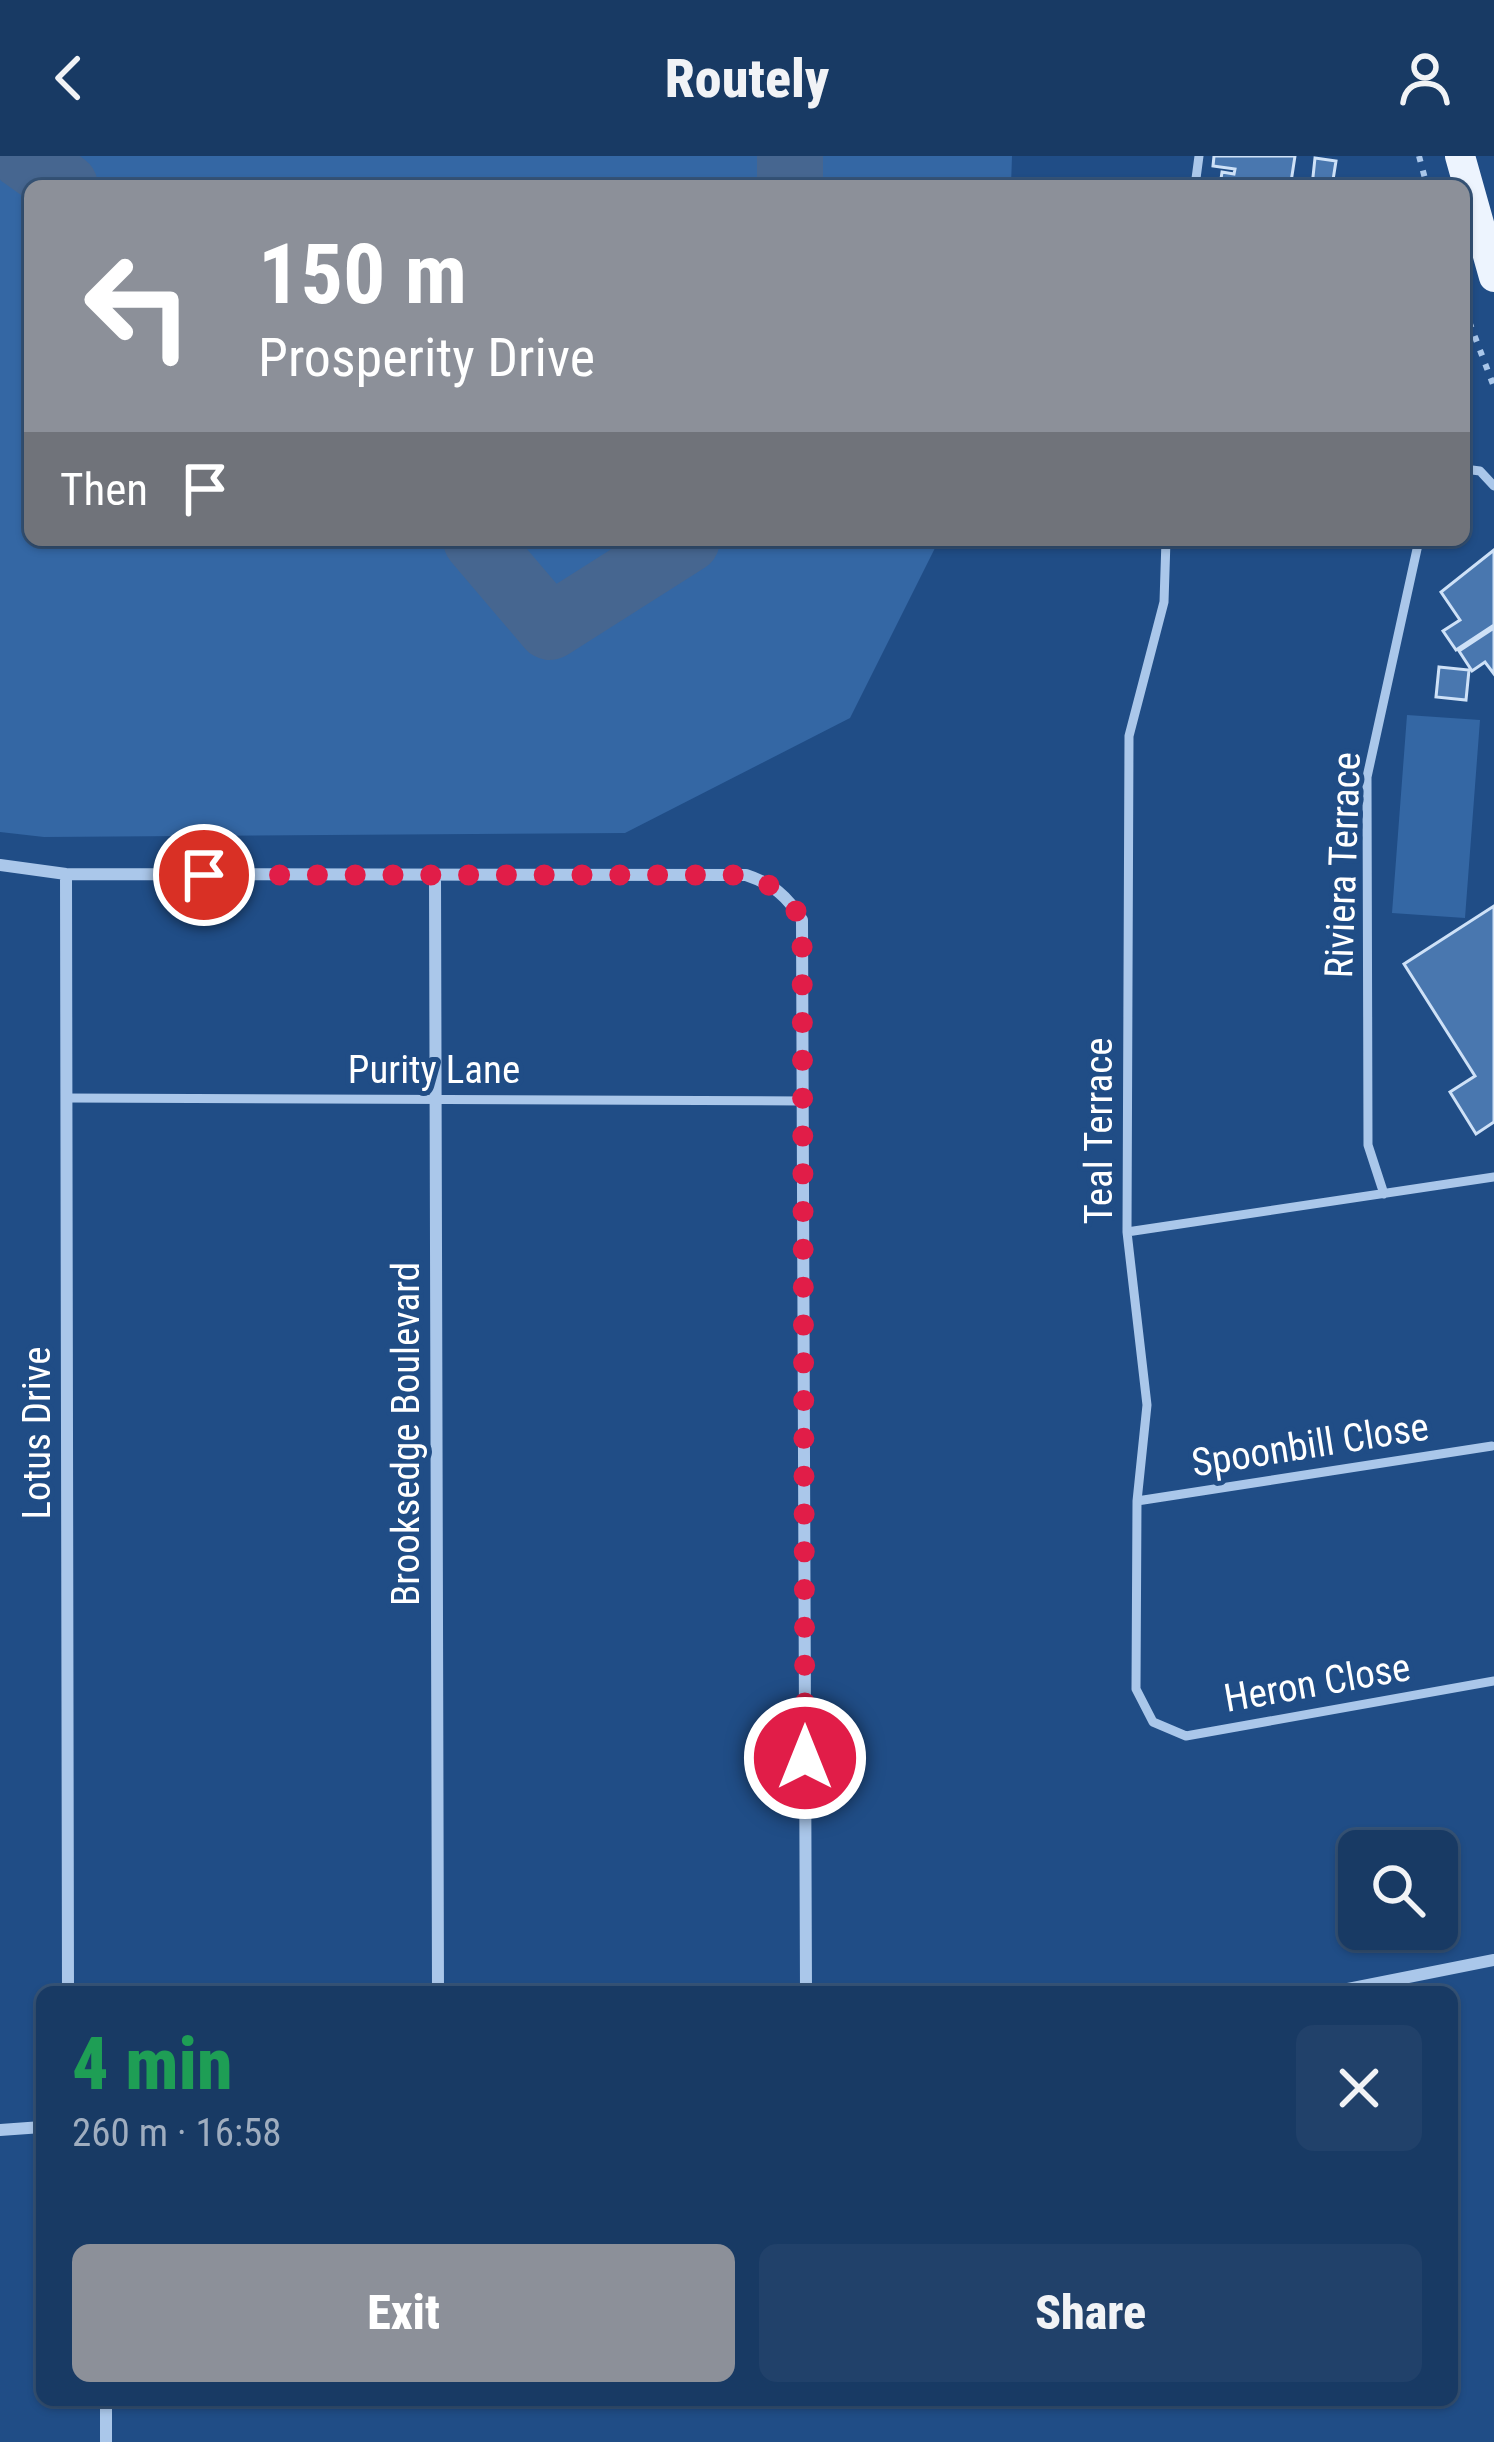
<!DOCTYPE html>
<html lang="en">
<head>
<meta charset="utf-8">
<style>
	body { margin:0; font-family:"Roboto Condensed",sans-serif; background:#21416a; color:#f1f3f6; height:100vh; display:flex; flex-direction:column; font-size:45px; white-space:nowrap }
	* { box-sizing:border-box; margin:0 }
	p { font-size:39px; color:#9fadbf }
	.icon { flex:none; width:66px; height:66px; fill:none; stroke:currentColor; stroke-width:2; stroke-linecap:round; stroke-linejoin:round }
	.map { position:relative; flex:1; overflow:hidden }
	.side { position:absolute; left:36px; top:1830px; width:1422px; height:420px; display:flex; flex-direction:column; background:#183a64; border-radius:18px; box-shadow:0 3px 9px #0004,0 0 0 3px #365478 }
	.side>* { flex:none }
	.banner { position:absolute; left:24px; top:24px; width:1446px; height:366px; border-radius:18px; box-shadow:0 3px 9px #0004,0 0 0 3px #365478; background:#8c9099; color:#fff; overflow:hidden }
	.tools { position:absolute; left:1338px; top:1674px; display:grid; gap:24px }
	.tools a { display:grid; place-items:center; width:120px; height:120px; border-radius:18px; background:#183a64; box-shadow:0 3px 9px #0004,0 0 0 3px #365478; font-size:60px }
	.pin { position:absolute; display:grid; place-items:center; width:102px; height:102px; color:#fff; margin:-51px; border:6px solid #fff; border-radius:50%; box-shadow:0 3px 12px #0007 }
	.me { position:absolute; width:132px; margin:-66px; rotate:0deg; stroke-linejoin:round; filter:drop-shadow(0 0 9px #0008) }
	.turn { display:flex; align-items:center; gap:42px; height:252px; padding:0 36px; font-size:54px }
	.turn .icon { width:156px; height:156px; stroke-width:2.5 }
	.turn b { display:block; font-size:84px; line-height:102px }
	.then { display:flex; align-items:center; height:114px; padding:0 36px; background:#0003; gap:24px; font-size:45px }
	.round { display:grid; place-items:center; flex:none; width:126px; height:126px; border-radius:18px; background:#21416a }
	.summary { display:flex; align-items:center; justify-content:space-between; height:204px; padding:0 36px }
	h1 { font-size:72px; font-weight:800; line-height:90px; color:#1e9e55 }
	.button { display:flex; gap:24px; margin-top:auto; padding:24px 36px }
	.button a { flex:1; height:138px; border-radius:18px; background:#8c9099; color:#fff; font-size:48px; font-weight:800; line-height:138px; text-align:center }
	.button a+a { background:#21416a; color:#f1f3f6 }
	header { display:flex; justify-content:space-between; align-items:center; height:156px; padding:0 36px; background:#183a64; font-size:54px; font-weight:800 }
	.map>svg:first-child { display:block }
	.green { fill:#3467a4 }
	.lines { fill:none; stroke-linecap:round; stroke-linejoin:round }
	.river { stroke:#466690; stroke-width:66 }
	.building { fill:#4977af; stroke:#cee1f7; stroke-width:3 }
	.path { stroke:#aac7ea; stroke-width:6; stroke-dasharray:6 9; stroke-linecap:butt }
	.lane { stroke:#aac7ea; stroke-width:9 }
	.street { stroke:#aac7ea; stroke-width:12 }
	.primary { stroke:#edf4fe; stroke-width:30 }
	.route { stroke:#e11d48; stroke-width:21; stroke-dasharray:0 37.8 }
	.labels { text-anchor:middle; stroke-width:10; stroke-linejoin:round; paint-order:stroke }
	.street-label { font-size:39px; fill:#fff; stroke:#204d86 }
</style>
</head>
<body>
<header><svg class="icon" aria-label="back" viewBox="0 0 24 24"><path d="M15 5l-7 7 7 7"/></svg>Routely<svg class="icon" aria-label="person" viewBox="0 0 24 24"><circle cx="12" cy="8" r="4"/><path d="M4 21q1-7 8-7t8 7"/></svg></header>
<div class="map">
<svg width="1494" height="2286" viewBox="0 0 1494 2286">
	<rect width="100%" height="100%" fill="#204d86"/>
	<path class="green" d="M0 0H1012L1011 30H30V384H939L850 562 625 677 44 681 0 676Z
		M1407 559 1480 564 1465 762 1392 757Z"/>
	<g class="lines">
		<path class="river" d="M23 0 65 30
			M790 30V0
			M476 384 550 471 687 384"/>
	</g>
	<path class="building" d="M1214 0H1295L1291 26 1310 30H1220L1222 16 1234 18 1235 13 1213 10Z
		M1315 2 1336 5 1333 24 1366 30H1312Z
		M1494 394V469L1456 494 1443 475 1460 464 1441 436Z
		M1494 472V518L1485 506 1472 515 1459 495Z
		M1439 511 1469 514 1466 544 1436 541Z
		M1494 750V966L1476 978 1450 936 1475 920 1404 808Z"/>
	<g class="lines">
		<path class="path" d="M1419 0 1427 30
			M1464 152 1494 231"/>
		<path class="lane" d="M1195 30 1199 0
			M1464 313 1480 315 1494 330
			M1166 384 1164 446 1129 580 1127 1076 1147 1249 1137 1345 1136 1533 1153 1566 1186 1580 1494 1525
			M66 942 803 945
			M1384 1038 1368 989 1367 621 1419 384
			M1127 1076 1494 1021
			M1137 1345 1492 1290"/>
		<path class="street" d="M0 709 66 718 746 719C773 728 787 740 802 764L806 1836
			M66 718 68 1836
			M435 720 438 1836
			M1333 1836 1494 1804
			M0 1974 42 1971
			M106 2244V2286"/>
		<path class="primary" d="M1460 0 1494 121"/>
	</g>
	<g class="lines">
		<path class="route" d="M204 719H746C773 728 787 740 802 764L805 1602"/>
	</g>
	<g class="labels">
		<g class="street-label">
			<text transform="translate(1342 709) rotate(-88)" y="14">Riviera Terrace</text>
			<text x="434" y="927">Purity Lane</text>
			<text transform="translate(1098 975) rotate(-90)" y="14">Teal Terrace</text>
			<text transform="translate(36 1277) rotate(-90)" y="14">Lotus Drive</text>
			<text transform="translate(405 1278) rotate(-90)" y="14">Brooksedge Boulevard</text>
			<text transform="translate(1310 1288) rotate(-9)" y="14">Spoonbill Close</text>
			<text transform="translate(1317 1526) rotate(-10)" y="14">Heron Close</text>
		</g>
	</g>
</svg>
<div class="tools">
<a><svg class="icon" aria-label="search" viewBox="0 0 24 24"><circle cx="10" cy="10" r="6"/><path d="M15 15l6 6"/></svg></a>
</div>
<div class="pin" style="left:204px;top:719px;background:#d93025"><svg class="icon" aria-label="arrive" viewBox="0 0 24 24"><path d="M6 21V4h12l-3 4 3 4H6"/></svg></div>
<svg class="me" style="left:805px;top:1602px" viewBox="-20 -20 40 40"><circle r="17" fill="#e11d48" stroke="#fff" stroke-width="3"/><path d="M0-11L8 9 0 5-8 9z" fill="#fff"/></svg>
<div class="banner">
<div class="turn"><svg class="icon" aria-label="left" viewBox="0 0 24 24"><path d="M17 20v-9H6M10 6l-5 5 5 5"/></svg><div><b>150 m</b>Prosperity Drive</div></div>
<div class="then">Then<svg class="icon" aria-label="arrive" viewBox="0 0 24 24"><path d="M6 21V4h12l-3 4 3 4H6"/></svg></div>
</div>
<section class="side">
<div class="summary"><div><h1>4 min</h1><p>260 m · 16:58</p></div><a class="round"><svg class="icon" aria-label="close" viewBox="0 0 24 24"><path d="M6 6l12 12M18 6L6 18"/></svg></a></div>
<div class="button"><a>Exit</a><a>Share</a></div>
</section>
</div>
</body>
</html>
